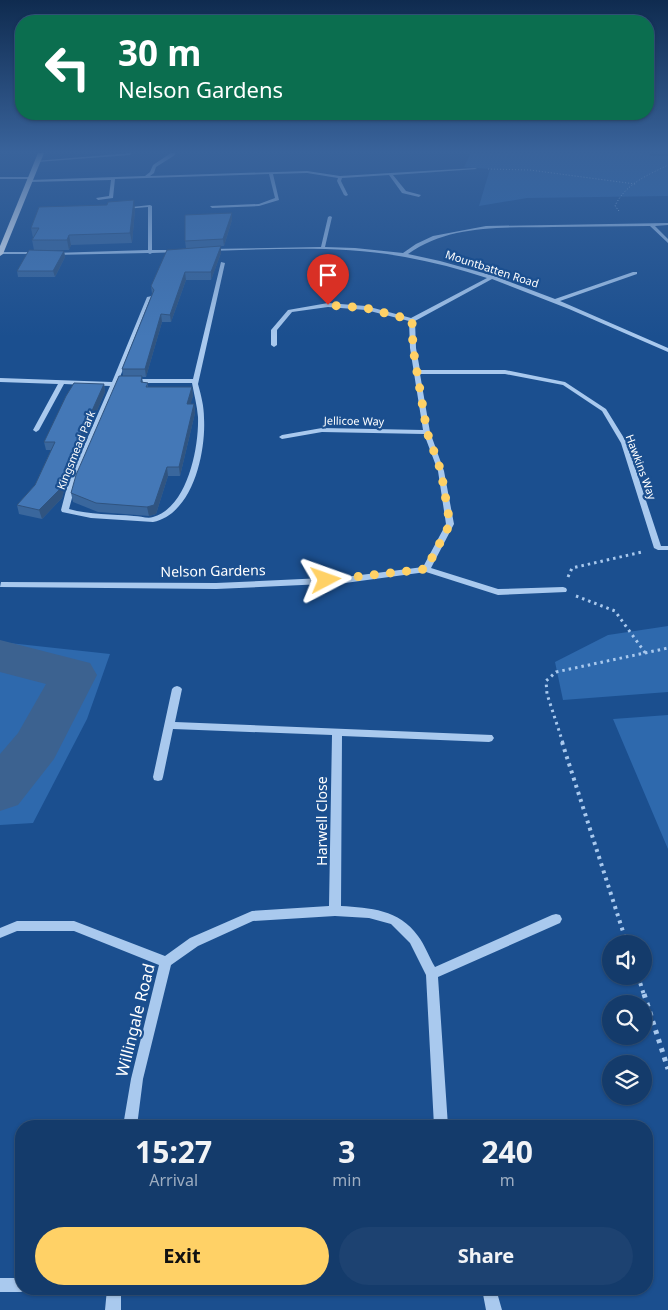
<!DOCTYPE html>
<html lang="en">
<head>
<meta charset="utf-8">
<style>
	body { margin:0; font-family:"Noto Sans",sans-serif; background:#1d4271; color:#f1f3f6; height:100vh; display:flex; flex-direction:column; font-size:19px; white-space:nowrap }
	* { box-sizing:border-box; margin:0 }
	p { font-size:16px; color:#9dadc1 }
	.icon { flex:none; width:28px; height:28px; fill:none; stroke:currentColor; stroke-width:2; stroke-linecap:round; stroke-linejoin:round }
	.map { position:relative; flex:1; overflow:hidden }
	.sheet { position:absolute; left:15px; top:1120px; width:638px; height:175px; display:flex; flex-direction:column; background:#143b6b; border-radius:20px; box-shadow:0 1px 4px #0004,0 0 0 1px #33557e }
	.sheet>* { flex:none }
	.top-card { position:absolute; left:15px; top:15px; width:639px; height:105px; border-radius:20px; box-shadow:0 1px 4px #0004,0 0 0 1px #33557e; background:#0b6e4f; color:#fff; overflow:hidden }
	.tools { position:absolute; left:602px; top:935px; display:grid; gap:10px }
	.tools a { display:grid; place-items:center; width:50px; height:50px; border-radius:50%; background:#143b6b; box-shadow:0 1px 4px #0004,0 0 0 1px #33557e; font-size:25px }
	.pin { position:absolute; display:grid; place-items:center; width:42px; height:42px; color:#fff; margin:-51px -21px; border-radius:50% 50% 50% 0; rotate:-45deg; box-shadow:0 0 5px #0007 }
	.pin .icon { rotate:45deg }
	.me { position:absolute; width:55px; margin:-28px; rotate:86deg; stroke-linejoin:round; filter:drop-shadow(0 0 4px #0008) }
	.turn { display:flex; align-items:center; gap:18px; height:105px; padding:0 20px; font-size:22px }
	.turn .icon { width:65px; height:65px; stroke-width:2.5 }
	.turn b { display:block; font-size:35px; line-height:42px }
	.eta { display:flex; justify-content:space-evenly; align-items:center; height:85px; text-align:center }
	.eta b { font-size:30px; font-weight:700; line-height:35px }
	.button { display:flex; gap:10px; margin-top:auto; padding:10px 20px }
	.button a { flex:1; height:58px; border-radius:30px; background:#ffd166; color:#111; font-size:20px; font-weight:700; line-height:58px; text-align:center }
	.button a+a { background:#1d4271; color:#f1f3f6 }
	.map>svg:first-child { display:block }
	.green { fill:#2e69ad }
	.lines { fill:none; stroke-linecap:round; stroke-linejoin:round }
	.river { fill:#3c6290; fill-rule:evenodd }
	.path-far3 { stroke:#a9c9ee; stroke-width:1; stroke-dasharray:1 2; stroke-linecap:butt }
	.path-far2 { stroke:#a9c9ee; stroke-width:3; stroke-dasharray:2.5 4; stroke-linecap:butt }
	.path-far1 { stroke:#a9c9ee; stroke-width:4; stroke-dasharray:3 4.5; stroke-linecap:butt }
	.path { stroke:#a9c9ee; stroke-width:5; stroke-dasharray:4 5.5; stroke-linecap:butt }
	.minor { fill:#a9c9ee; fill-rule:evenodd }
	.major { fill:#f0f6ff; fill-rule:evenodd }
	.wall { fill:#3a679d }
	.shaded-wall { fill:#305480 }
	.building { fill:#4478b7; stroke:#305480 }
	.route { stroke:#ffd166; stroke-width:9; stroke-dasharray:0 16.2 }
	.labels { text-anchor:middle; stroke-width:4.5; stroke-linejoin:round; paint-order:stroke }
	.far-street-label { font-size:11px; fill:#fff; stroke:#1b4f8f }
	.street-label { font-size:14px; fill:#fff; stroke:#1b4f8f }
	.near-street-label { font-size:16px; fill:#fff; stroke:#1b4f8f }
</style>
</head>
<body>
<div class="map">
<svg width="668" height="1310" viewBox="0 0 668 1310">
	<rect width="100%" height="100%" fill="#1b4f8f"/>
	<path class="green" d="M471 153H648L651 156H668V196L527 198 479 206 490 169 464 167Z
		M668 626V692L563 700 555 662 608 635Z
		M0 642 110 654 87 719 33 823 0 825Z
		M668 715V849L613 719Z"/>
	<g class="lines">
		<path class="river" d="M0 640 90 663 97 675 54 759 18 805 0 811V754L18 733 46 684 0 672Z"/>
		<path class="path-far3" d="M488 169 530 170 635 184
			M619 211 615 206C625 184 648 175 668 165"/>
		<path class="path-far2" d="M568 577 572 568 642 552
			M576 596 615 611 646 654
			M563 743 547 694 546 681 556 672 668 648"/>
		<path class="path-far1" d="M562 742 627 944
			M638 976 644 995"/>
		<path class="path" d="M644 994 668 1069"/>
		<path class="minor" d="M131 153 130 155 37 162 35 161Z
			M171 153H175V155L156 167 154 173 150 176 307 171 340 176 475 168 477 169 393 175 406 191 421 195 419 197 402 193 389 175 342 178 341 181 348 195 346 196 344 195 337 181 338 178 307 173 273 174 279 200 259 206 212 208 210 206 259 204 275 198 269 174 115 179 113 198 98 200 96 198 109 196 111 180 29 182 27 181 29 180 145 176 150 172 153 165Z
			M0 177H30L32 178 30 179H0Z
			M150 205 152 206V250H179V252L152 253 150 254 148 253 53 255 51 254 53 253 148 250V207L125 209 123 208Z
			M330 216 332 217 325 247 355 248 403 253 416 244 433 236 486 226 668 223V225L655 226 668 239V243L650 226C618 226 586 227 553 227 504 228 450 224 408 254L440 261 494 276 555 299 633 272H637V274L560 301 668 348V352L569 309 492 279 415 321 416 348 420 370H505L565 382 606 409 627 443 661 546H668V550H658L654 548 621 443 602 411 563 385 505 374H420L430 432 444 471 454 524 431 568 498 589 563 587 566 588 567 590 566 592 498 595 426 572 345 583 216 589 0 587 1 582 216 583 345 577 423 567 446 524 438 471 424 434 322 432 282 439 279 437 282 435 322 428 423 430 410 348 409 321 366 310 328 307 292 312 277 330V345L274 347 271 345V330L288 310 328 303 366 306 411 318 487 278C460 269 433 262 405 257 341 245 275 249 210 251L208 250 210 249 321 247 328 217Z
			M0 252H37L39 253 37 254H0Z
			M221 262 225 263 198 384C201 395 204 406 204 418 206 452 193 514 153 522L91 518 62 512 61 510 68 483 110 386 64 384 39 430 36 432 33 430 58 384 0 382V378L112 382 147 297 152 296 153 297 76 483 69 509C90 515 112 514 134 516 140 516 148 519 153 517 188 507 199 447 198 417 197 405 194 394 192 383H133L130 381 133 379H193Z
			M177 686 180 687 182 689 175 722 492 735 494 738 492 741 489 742 342 736 341 906C370 908 399 909 418 936 425 945 429 957 435 967L552 915 556 914 560 915 562 919 560 923 438 977 448 1126H434L426 975 410 943 391 924 369 918 335 916 253 921 198 946 171 965 143 1079 137 1126H123L131 1079 159 965 74 931H17L0 938V928L17 921H74L165 956 190 938 252 911 329 906 332 735 173 729 163 777 162 780 158 781 154 780 153 777 172 689 174 687Z
			M0 1278H21V1289H27L26 1290 21 1292H0Z
			M107 1289H121V1310H105Z
			M482 1289H496L502 1310H486Z"/>
		<path class="major" d="M38 153H44L3 254 0 256V246Z"/>
	</g>
	<path class="wall" d="M135 210 132 243 71 245 69 250H34L32 240 33 238 31 228Z
		M232 213V220L224 246H221V253L211 280H186L171 322H162L146 377H142L143 382 148 383V387H192L193 396 190 404H194L195 413 180 476H168L156 514 149 516 98 512 73 502 71 493 123 376 122 369 152 294 151 286 186 248 185 241Z
		M64 251 65 257 55 277H18L17 271Z
		M104 384 105 392 66 482 62 498 42 519 19 514 17 505 35 485 51 450H46L44 442Z"/>
	<path class="shaded-wall" d="M134 200 135 210 132 243 130 233Z
		M232 213V220L224 246 223 239Z
		M69 235 71 245 69 250 67 240Z
		M221 246V253L211 280V272Z
		M64 251 65 257 55 277 53 271Z
		M185 272 186 280 171 322 170 315Z
		M161 314 162 322 146 377 145 369Z
		M104 384 105 392 66 482 62 498 42 519 39 510 64 473Z
		M192 387 193 396 188 413 187 404Z
		M194 404 195 413 180 476 179 467Z
		M167 467 168 476 156 514 149 516 147 507Z"/>
	<path class="building" d="M134 200 130 233 69 235 67 240H32L39 228H31L39 207 107 205 108 202Z
		M232 213 223 239 185 241V215Z
		M221 246 211 272H185L170 315 161 314 145 369H122L154 290 151 286 167 250Z
		M29 250 64 251 53 271H17Z
		M119 376H142L141 382 148 383 146 387H192L187 404H194L179 467H167L154 505 147 507 96 503 71 493 76 475Z
		M74 383 104 384 64 473 60 489 39 510 17 505 35 485 55 442H44L66 396Z"/>
	<linearGradient id="sky" x2="0" y2="1"><stop stop-color="#0f2b4f"/><stop offset="0.45" stop-color="#39639b"/><stop offset="1" stop-color="#39639b" stop-opacity="0"/></linearGradient>
	<rect width="668" height="337" fill="url(#sky)"/>
	<g class="lines">
		<path class="route" d="M326 580 426 569 450 524 441 471 427 432 413 348 412 320 366 308 328 305"/>
	</g>
	<g class="labels">
		<g class="far-street-label">
			<text transform="translate(492 269) rotate(18)" y="4">Mountbatten Road</text>
			<text transform="translate(354 421) rotate(1)" y="4">Jellicoe Way</text>
			<text transform="translate(76 450) rotate(-68)" y="4">Kingsmead Park</text>
			<text transform="translate(641 467) rotate(70)" y="4">Hawkins Way</text>
		</g>
		<g class="street-label">
			<text transform="translate(213 571) rotate(-1)" y="5">Nelson Gardens</text>
			<text transform="translate(322 821) rotate(-90)" y="5">Harwell Close</text>
		</g>
		<g class="near-street-label">
			<text transform="translate(135 1020) rotate(-76)" y="6">Willingale Road</text>
		</g>
	</g>
</svg>
<div class="tools">
<a><svg class="icon" aria-label="sound" viewBox="0 0 24 24"><path d="M4 9h4l5-4v14l-5-4H4zM17 9q2 3 0 6"/></svg></a>
<a><svg class="icon" aria-label="search" viewBox="0 0 24 24"><circle cx="10" cy="10" r="6"/><path d="M15 15l6 6"/></svg></a>
<a><svg class="icon" aria-label="layers" viewBox="0 0 24 24"><path d="M12 4l9 5-9 5-9-5zM3 14l9 5 9-5"/></svg></a>
</div>
<div class="pin" style="left:328px;top:305px;background:#d93025"><svg class="icon" aria-label="arrive" viewBox="0 0 24 24"><path d="M6 21V4h12l-3 4 3 4H6"/></svg></div>
<svg class="me" style="left:326px;top:580px" viewBox="-20 -20 40 40"><path d="M0-17L14 15 0 8-14 15z" fill="#ffd166" stroke="#fff" stroke-width="4"/></svg>
<div class="top-card">
<div class="turn"><svg class="icon" aria-label="left" viewBox="0 0 24 24"><path d="M17 20v-9H6M10 6l-5 5 5 5"/></svg><div><b>30 m</b>Nelson Gardens</div></div>
</div>
<section class="sheet">
<div class="eta">
<div><b>15:27</b><p>Arrival</p></div>
<div><b>3</b><p>min</p></div>
<div><b>240</b><p>m</p></div>
</div>
<div class="button"><a>Exit</a><a>Share</a></div>
</section>
</div>
</body>
</html>
